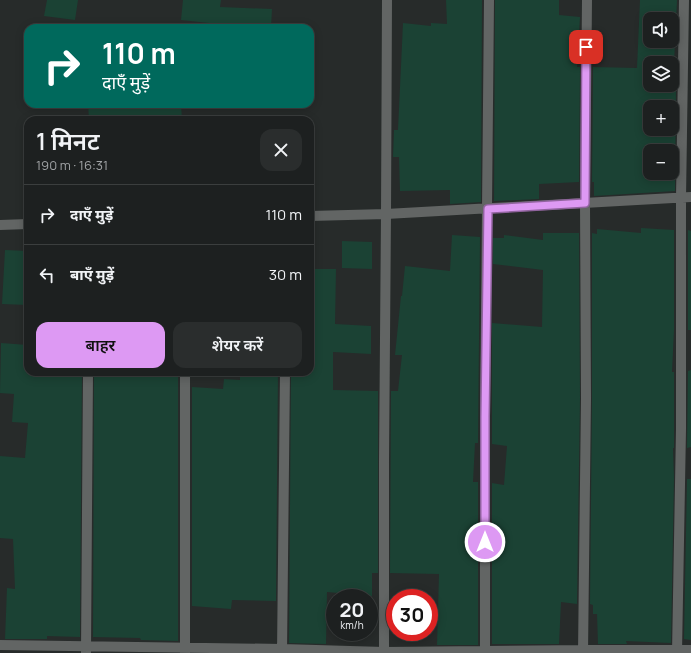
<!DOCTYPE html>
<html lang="hi">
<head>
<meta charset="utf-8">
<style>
	body { margin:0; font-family:Manrope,"Noto Sans Devanagari",sans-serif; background:#2a2d2d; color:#f1f3f6; height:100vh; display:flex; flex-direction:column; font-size:15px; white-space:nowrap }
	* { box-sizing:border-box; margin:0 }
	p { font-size:13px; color:#a0a3a5 }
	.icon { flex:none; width:22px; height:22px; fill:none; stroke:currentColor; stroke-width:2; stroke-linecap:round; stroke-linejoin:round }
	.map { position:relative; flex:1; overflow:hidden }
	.details { position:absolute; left:24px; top:116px; width:290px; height:260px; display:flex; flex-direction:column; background:#1d2020; border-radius:12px; box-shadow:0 2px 10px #0003,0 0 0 1px #3b3e3e }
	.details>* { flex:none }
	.guide { position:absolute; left:24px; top:24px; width:290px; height:84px; border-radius:12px; box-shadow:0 2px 10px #0003,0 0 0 1px #3b3e3e; background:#00695c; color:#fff; overflow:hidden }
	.controls { position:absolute; left:643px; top:12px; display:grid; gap:8px }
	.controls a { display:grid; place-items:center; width:36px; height:36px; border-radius:8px; background:#1d2020; box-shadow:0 2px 10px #0003,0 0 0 1px #3b3e3e; font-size:20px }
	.speed { position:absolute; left:326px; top:589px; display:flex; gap:8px; font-size:20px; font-weight:700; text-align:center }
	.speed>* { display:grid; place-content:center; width:52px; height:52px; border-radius:50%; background:#1d2020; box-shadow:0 2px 10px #0003,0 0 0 1px #3b3e3e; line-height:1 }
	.speed small { font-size:10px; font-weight:400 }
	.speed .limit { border:6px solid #d22; background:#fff; color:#111 }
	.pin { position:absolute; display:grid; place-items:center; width:34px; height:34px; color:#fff; margin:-17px; border-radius:8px; box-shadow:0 2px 6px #0006 }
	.me { position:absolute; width:44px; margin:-22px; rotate:0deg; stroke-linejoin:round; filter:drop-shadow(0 0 3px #0008) }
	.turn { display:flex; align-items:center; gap:14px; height:84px; padding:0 12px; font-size:18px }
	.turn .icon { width:52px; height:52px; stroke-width:2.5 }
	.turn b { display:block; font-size:28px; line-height:34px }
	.round { display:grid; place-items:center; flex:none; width:42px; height:42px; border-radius:12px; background:#2a2d2d }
	.headline { display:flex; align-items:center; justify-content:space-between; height:68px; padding:0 12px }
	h1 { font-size:24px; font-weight:600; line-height:30px }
	.primary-button { display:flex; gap:8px; margin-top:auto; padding:8px 12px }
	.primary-button a { flex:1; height:46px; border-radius:12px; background:#dd99f3; color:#111; font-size:16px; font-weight:600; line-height:46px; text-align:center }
	.primary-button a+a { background:#2a2d2d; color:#f1f3f6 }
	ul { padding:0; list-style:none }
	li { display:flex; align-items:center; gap:12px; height:60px; padding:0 12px; border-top:1px solid #3b3e3e }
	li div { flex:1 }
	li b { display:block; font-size:15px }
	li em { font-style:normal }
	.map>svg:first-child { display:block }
	.building { fill:#1b4234; fill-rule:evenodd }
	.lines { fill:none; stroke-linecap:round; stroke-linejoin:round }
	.street { stroke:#626564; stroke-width:10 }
	.route-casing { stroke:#90639e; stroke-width:10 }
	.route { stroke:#dd99f3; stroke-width:7 }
</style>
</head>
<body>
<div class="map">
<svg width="691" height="653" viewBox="0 0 691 653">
	<rect width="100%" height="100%" fill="#272b2a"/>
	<path class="building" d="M47 0H78L75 20 44 16Z
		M183 0H221L220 7 272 9 271 28H237V26L181 20Z
		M446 0H482L481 202 450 204V190L400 191 399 157H393L394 130H398L403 23 431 26V23L447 24Z
		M495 0H559V15L580 17 577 67H580L579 182 539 184V199L494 201Z
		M640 0H677L673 84H676L675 191 594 196V182H592L593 67 637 68ZM650 19H672V41H650ZM650 63H672V85H650ZM650 107H672V129H650ZM650 151H672V173H650Z
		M88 104H181L182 120H89Z
		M641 228 674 230V330L672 372H674V448H673L674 478 671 643 626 641 627 644H598L597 614H593V605L590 604 592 398V233L597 234V229L641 233Z
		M688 230 691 231V330H688Z
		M543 233H579L580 398 577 604 561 602 559 644H492V483L504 485 507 446 492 444V323L542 327 543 270 493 264V238H504V235L543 240Z
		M452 235 480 237 478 443H475L473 482H478V645H437L439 574 390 573 391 391H398L402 355H395L401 296H402L405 266 450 271Z
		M342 241 372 242V269L342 268Z
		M5 250 28 251V305L2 304Z
		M310 269H336L335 324 371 326V354L333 352V390L378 391V573H372V596L327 592 326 644 289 643 291 372H310Z
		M1 343 28 345V372H82L80 637 47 636V639H5L7 588 15 589 13 539 0 538V456L25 458 28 423 12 422 14 394 0 393Z
		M691 370V447L687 448 688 371Z
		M94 372H178V641L141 640 140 638 93 637Z
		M240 372H278L276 601 232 600 231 609 192 606V387L223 389 224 379 240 380Z
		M687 479H691V640L684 639Z"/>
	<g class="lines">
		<path class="street" d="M387 0 386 214 691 197
			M310 216 386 214 384 463V653
			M0 225 28 224
			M0 645 282 649 384 652 583 650H691
			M86 652 88 372
			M185 653V372
			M282 653 285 372
			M485 653V417L489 0
			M583 653 586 398 585 203 587 0
			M677 653 681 429V198L684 0"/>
	</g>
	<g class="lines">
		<g class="route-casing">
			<path id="route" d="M485 542V417L488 209 585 203 586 47"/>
		</g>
		<use href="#route" class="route"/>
	</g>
</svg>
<div class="controls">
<a><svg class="icon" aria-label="sound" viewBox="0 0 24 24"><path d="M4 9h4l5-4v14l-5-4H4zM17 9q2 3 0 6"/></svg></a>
<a><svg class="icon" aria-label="layers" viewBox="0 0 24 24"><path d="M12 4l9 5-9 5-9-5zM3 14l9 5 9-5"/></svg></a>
<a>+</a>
<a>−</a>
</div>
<div class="speed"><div>20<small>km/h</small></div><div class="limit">30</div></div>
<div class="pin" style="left:586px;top:47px;background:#d93025"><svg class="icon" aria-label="arrive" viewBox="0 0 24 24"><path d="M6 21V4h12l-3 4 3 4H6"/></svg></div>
<svg class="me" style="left:485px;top:542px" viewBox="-20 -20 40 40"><circle r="17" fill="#dd99f3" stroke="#fff" stroke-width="3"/><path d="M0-11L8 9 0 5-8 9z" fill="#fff"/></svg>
<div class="guide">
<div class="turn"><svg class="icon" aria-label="right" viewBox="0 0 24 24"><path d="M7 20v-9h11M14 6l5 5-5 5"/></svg><div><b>110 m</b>दाएँ मुड़ें</div></div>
</div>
<section class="details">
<div class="headline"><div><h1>1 मिनट</h1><p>190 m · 16:31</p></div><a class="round"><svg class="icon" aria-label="close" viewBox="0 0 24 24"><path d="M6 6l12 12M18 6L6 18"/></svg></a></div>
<ul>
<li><svg class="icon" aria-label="right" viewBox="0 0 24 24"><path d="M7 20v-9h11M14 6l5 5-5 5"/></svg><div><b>दाएँ मुड़ें</b></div><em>110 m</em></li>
<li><svg class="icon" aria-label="left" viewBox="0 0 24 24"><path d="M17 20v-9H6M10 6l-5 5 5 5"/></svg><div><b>बाएँ मुड़ें</b></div><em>30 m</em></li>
</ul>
<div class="primary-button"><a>बाहर</a><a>शेयर करें</a></div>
</section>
</div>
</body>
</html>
